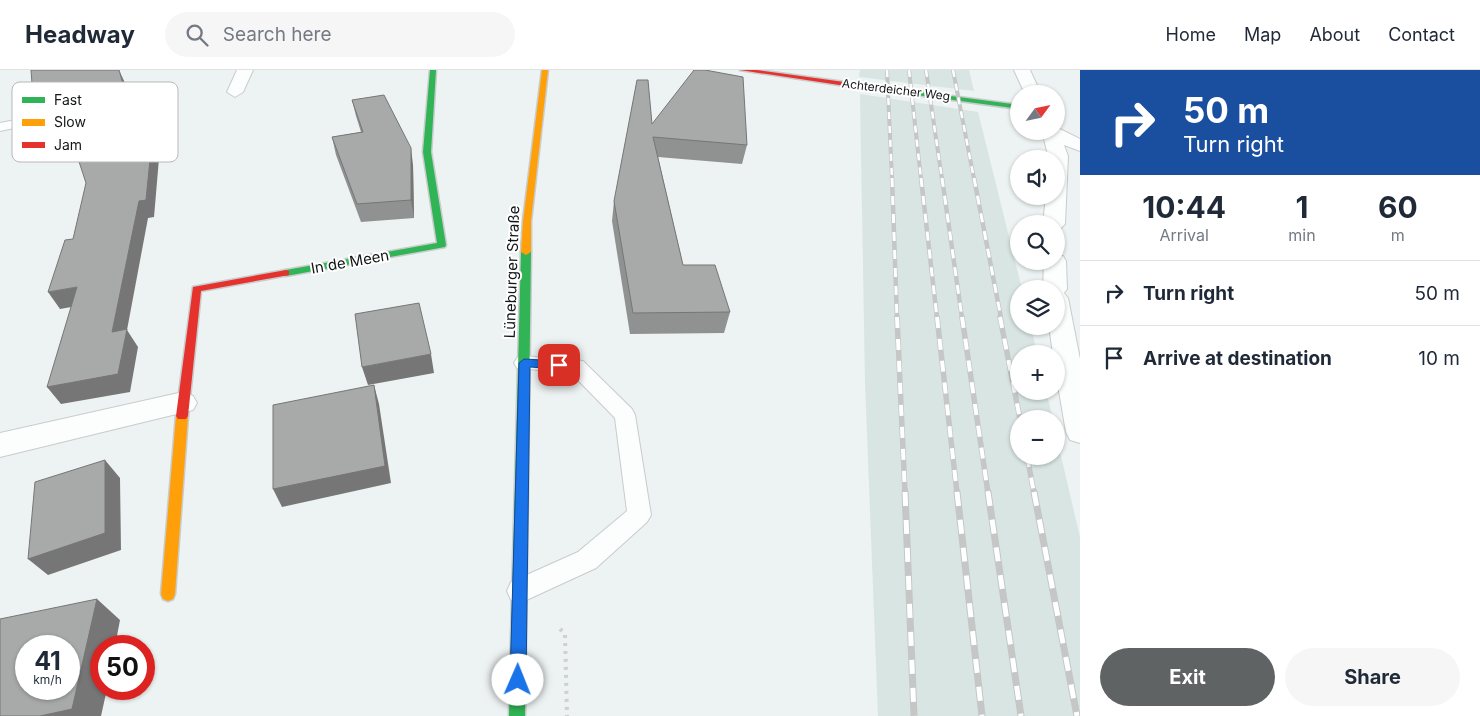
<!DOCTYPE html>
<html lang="en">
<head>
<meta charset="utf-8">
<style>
	body { margin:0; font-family:Inter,sans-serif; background:#f6f6f7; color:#1f2937; height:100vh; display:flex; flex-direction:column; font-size:19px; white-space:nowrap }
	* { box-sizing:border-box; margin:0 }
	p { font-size:16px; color:#747a83 }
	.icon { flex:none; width:28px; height:28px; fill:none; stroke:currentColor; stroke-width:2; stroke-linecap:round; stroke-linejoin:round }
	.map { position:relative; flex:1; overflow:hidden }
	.details { display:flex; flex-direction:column; background:#fff; width:400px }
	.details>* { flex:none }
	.banner { background:#1a4fa0; color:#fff; overflow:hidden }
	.needle { width:32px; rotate:57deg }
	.controls { position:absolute; left:1010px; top:15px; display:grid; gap:10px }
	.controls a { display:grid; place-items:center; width:55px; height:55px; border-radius:50%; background:#fff; box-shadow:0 1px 4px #0004; font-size:25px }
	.speed { position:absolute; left:15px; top:565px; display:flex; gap:10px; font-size:25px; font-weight:700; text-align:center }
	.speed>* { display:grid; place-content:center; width:65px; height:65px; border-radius:50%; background:#fff; box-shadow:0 1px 4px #0004; line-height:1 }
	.speed small { font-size:12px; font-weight:400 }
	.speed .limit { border:8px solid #d22; background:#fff; color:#111 }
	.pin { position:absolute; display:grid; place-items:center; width:42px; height:42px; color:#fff; margin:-21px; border-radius:10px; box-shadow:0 2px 8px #0006 }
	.me { position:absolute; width:55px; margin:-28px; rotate:1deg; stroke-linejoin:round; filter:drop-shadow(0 0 4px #0008) }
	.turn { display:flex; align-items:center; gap:18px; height:105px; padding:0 20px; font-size:22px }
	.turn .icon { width:65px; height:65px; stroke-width:2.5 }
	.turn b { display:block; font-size:35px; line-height:42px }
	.eta { display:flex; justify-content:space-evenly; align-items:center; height:85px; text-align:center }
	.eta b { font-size:30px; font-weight:700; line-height:35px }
	.cta { display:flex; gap:10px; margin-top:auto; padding:10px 20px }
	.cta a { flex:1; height:58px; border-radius:30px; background:#5f6363; color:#fff; font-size:20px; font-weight:700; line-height:58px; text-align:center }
	.cta a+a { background:#f6f6f7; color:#1f2937 }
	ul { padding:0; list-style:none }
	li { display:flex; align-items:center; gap:15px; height:65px; padding:0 20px; border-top:1px solid #e0e1e3 }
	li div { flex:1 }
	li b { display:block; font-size:19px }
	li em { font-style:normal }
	header { display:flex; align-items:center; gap:30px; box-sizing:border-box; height:70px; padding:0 25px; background:#fff; border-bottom:1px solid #e0e1e3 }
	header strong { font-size:24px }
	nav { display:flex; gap:28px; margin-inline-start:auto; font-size:18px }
	.search { width:350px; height:45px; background:#f6f6f7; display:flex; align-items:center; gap:12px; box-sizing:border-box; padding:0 18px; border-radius:28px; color:#747a83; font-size:19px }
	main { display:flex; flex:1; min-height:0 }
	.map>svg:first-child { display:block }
	.built { fill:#d9e5e3 }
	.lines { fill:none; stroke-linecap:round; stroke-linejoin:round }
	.lane-casing { stroke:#c8cccc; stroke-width:2 }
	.street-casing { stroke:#c8cccc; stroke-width:2 }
	.fast-casing { stroke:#c8cccc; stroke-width:3 }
	.slow-casing { stroke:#c8cccc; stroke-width:3 }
	.jam-casing { stroke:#c8cccc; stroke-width:3 }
	.path { stroke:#cfd0d0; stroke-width:4; stroke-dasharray:3 5; stroke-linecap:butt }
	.lane { fill:#fcfdfd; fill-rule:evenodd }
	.street { fill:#fcfdfd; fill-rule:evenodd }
	.fast { fill:#30b455; fill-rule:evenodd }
	.slow { fill:#ff9f0a; fill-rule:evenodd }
	.jam { fill:#e5322d; fill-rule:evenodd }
	.rail-far3-casing { stroke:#c5c6c6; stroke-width:4 }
	.rail-far2-casing { stroke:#c5c6c6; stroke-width:4.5 }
	.rail-far1-casing { stroke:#c5c6c6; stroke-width:5.5 }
	.rail-casing { stroke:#c5c6c6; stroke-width:7 }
	.rail-far3 { stroke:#fff; stroke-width:2.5; stroke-dasharray:7; stroke-linecap:butt }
	.rail-far2 { stroke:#fff; stroke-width:3; stroke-dasharray:9; stroke-linecap:butt }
	.rail-far1 { stroke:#fff; stroke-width:4; stroke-dasharray:11; stroke-linecap:butt }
	.rail { stroke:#fff; stroke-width:5; stroke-dasharray:14; stroke-linecap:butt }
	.wall { fill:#909191 }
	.shaded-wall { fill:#767676 }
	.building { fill:#a8a9a9; stroke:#767676; fill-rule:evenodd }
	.route { fill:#1a73e8; stroke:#114b97 }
	.labels { text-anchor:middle; stroke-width:4; stroke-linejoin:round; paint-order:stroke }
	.far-street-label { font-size:12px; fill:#131616; stroke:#fff }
	.street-label { font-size:15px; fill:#131616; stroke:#fff }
	.key { fill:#fff; stroke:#b8b9b9; stroke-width:1 }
	.key-label { font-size:14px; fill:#131616 }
</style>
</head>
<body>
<header>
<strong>Headway</strong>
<div class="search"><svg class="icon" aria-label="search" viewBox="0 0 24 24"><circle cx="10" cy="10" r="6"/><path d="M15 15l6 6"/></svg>Search here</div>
<nav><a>Home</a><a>Map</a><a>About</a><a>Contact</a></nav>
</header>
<main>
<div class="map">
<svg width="1080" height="646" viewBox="0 0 1080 646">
	<rect width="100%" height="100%" fill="#edf2f2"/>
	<path class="built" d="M860 0H969L974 21 859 7Z
		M860 24 978 42 1022 219H1019V256H1031L1037 284H1019V321H1046L1053 349H1019V386H1056V365L1080 467V646H878L865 312Z"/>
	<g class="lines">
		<g class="lane-casing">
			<path id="lane" d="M35 46 41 50 39 53 0 61V53Z
				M524 286 583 291 632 339 635 345 651 445 647 452 596 498 520 533 511 530 507 521 511 512 578 482 627 441 615 348 571 303 517 298 514 293 517 288Z"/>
		</g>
		<g class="street-casing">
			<path id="street" d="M237 0H253L243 22 235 27 227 22Z
				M1014 0H1030L1041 24H1025Z
				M1056 57 1080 69V81L1064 75 1068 86 1065 154 1061 158 1056 160V154H1043L1046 126H1056V89H1049L1042 61H1056Z
				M1056 184 1063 186 1066 191 1067 219 1064 223 1068 228 1080 289V373L1070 370 1066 362 1056 304V284H1053L1049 256H1056V219H1043L1044 191H1056Z
				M183 322 193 326 197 333 193 340 0 387V363Z"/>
		</g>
		<g class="fast-casing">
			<path id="fast" d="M430 0H436L431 82 446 175 445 177 286 206 283 205V201L286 200 437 173 423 82Z
				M859 14 1019 35V39L857 17 856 16Z
				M526 179 531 182 525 646H509L521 182Z"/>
		</g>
		<g class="slow-casing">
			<path id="slow" d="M542 0H548L531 151V182L526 185 521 182 523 151Z
				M182 342 186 343 188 346 175 524 173 529 168 531 163 529 161 524 176 346 178 343Z"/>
		</g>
		<g class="jam-casing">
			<path id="jam" d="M740 0H757L859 14 862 16 859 18Z
				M286 200 289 201V205L201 221 188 346 186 349H178L176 346 193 217Z"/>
		</g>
		<path class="path" d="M560 559 565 564 567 646"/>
		<use href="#lane" class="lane"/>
		<use href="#street" class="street"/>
		<use href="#fast" class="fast"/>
		<use href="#slow" class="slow"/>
		<use href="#jam" class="jam"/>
		<g class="rail-far3-casing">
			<path id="rail-far3" d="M887 0 892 109
				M909 0 921 109
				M926 0 942 109
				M953 0 974 109"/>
		</g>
		<g class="rail-far2-casing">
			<path id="rail-far2" d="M892 108 897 248
				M921 108 937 248
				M942 108 962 248
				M974 108 1001 248"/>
		</g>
		<g class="rail-far1-casing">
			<path id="rail-far1" d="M897 247 905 423
				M937 247 957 423
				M962 247 988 423
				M1000 247 1020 349
				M1027 386 1034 423"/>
		</g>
		<g class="rail-casing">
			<path id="rail" d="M905 422 914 646
				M957 422 982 646
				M988 422 1021 646
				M1034 422 1077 646"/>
		</g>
		<use href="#rail-far3" class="rail-far3"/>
		<use href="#rail-far2" class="rail-far2"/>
		<use href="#rail-far1" class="rail-far1"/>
		<use href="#rail" class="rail"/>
	</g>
	<path class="wall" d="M352 30 413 95 414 148 361 152 336 85 332 67 361 62 356 46Z
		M652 54 747 75 742 94 658 87 683 195 730 242 724 263 630 264 612 151 614 131Z"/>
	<path class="shaded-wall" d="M119 0 125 13 142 70 134 54Z
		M48 25 57 40 42 43 33 28Z
		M154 49 161 65 154 147 148 148 127 260 138 277 130 322 61 334 47 317 112 262Z
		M67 55 76 71 65 73 56 57Z
		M411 78 413 95 414 148 411 130Z
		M77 217 88 234 60 239 48 222Z
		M431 284 434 303 368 315 362 297Z
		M374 315 379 334 391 413 282 437 273 419Z
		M105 390 120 408 121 480 48 505 28 489Z
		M97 529 120 550 115 576H101V619H107L101 646H40Z"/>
	<path class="building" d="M31 0H119L134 54 154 49 146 130 139 131 112 262 127 259 118 304 47 317 77 217 48 222 65 170 73 169 86 113 67 55 56 57 48 25 33 28Z
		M694 0H705L743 7 747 75 653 67 683 195H715L730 242 633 243 614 131 637 10H648L652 54Z
		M384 25 411 78V130L357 134 332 67 363 62 352 30Z
		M419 233 431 284 362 297 355 244Z
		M374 315 385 396 273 419V335Z
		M105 390V463L28 489 35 412Z
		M97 529 72 639 40 646H0V549ZM26 576H69V619H26Z"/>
	<path class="route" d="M524 289 559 291 565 295 559 299 530 297 526 610 523 616 518 618 512 616 510 610 519 293Z"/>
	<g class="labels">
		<g class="far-street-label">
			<text transform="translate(896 20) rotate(7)" y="4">Achterdeicher Weg</text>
		</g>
		<g class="street-label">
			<text transform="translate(350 192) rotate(-10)" y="5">In de Meen</text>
			<text transform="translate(512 202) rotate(-88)" y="5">Lüneburger Straße</text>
		</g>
	</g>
	<rect x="12" y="12" width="166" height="80" rx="8" class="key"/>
	<rect x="22" y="27" width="23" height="6" fill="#30b455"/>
	<rect x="22" y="49" width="23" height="7" fill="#ff9f0a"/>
	<rect x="22" y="72" width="23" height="6" fill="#e5322d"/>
	<g class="key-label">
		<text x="54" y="35">Fast</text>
		<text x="54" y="57">Slow</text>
		<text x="54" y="80">Jam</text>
	</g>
</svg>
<div class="controls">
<a><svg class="needle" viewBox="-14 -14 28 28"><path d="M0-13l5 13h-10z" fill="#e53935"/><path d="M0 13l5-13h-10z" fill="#747a83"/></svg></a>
<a><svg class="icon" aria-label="sound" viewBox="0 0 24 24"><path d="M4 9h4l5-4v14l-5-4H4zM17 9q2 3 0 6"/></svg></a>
<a><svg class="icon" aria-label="search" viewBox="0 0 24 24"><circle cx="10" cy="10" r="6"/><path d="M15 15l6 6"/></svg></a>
<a><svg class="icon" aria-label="layers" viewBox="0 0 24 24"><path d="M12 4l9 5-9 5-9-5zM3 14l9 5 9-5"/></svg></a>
<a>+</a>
<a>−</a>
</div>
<div class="speed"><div>41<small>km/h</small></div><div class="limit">50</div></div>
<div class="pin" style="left:559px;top:295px;background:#d93025"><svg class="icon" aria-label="arrive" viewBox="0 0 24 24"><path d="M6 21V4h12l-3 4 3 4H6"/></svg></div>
<svg class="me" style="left:518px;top:610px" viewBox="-20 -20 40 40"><circle r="19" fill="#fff"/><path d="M0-13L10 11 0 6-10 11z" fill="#1a73e8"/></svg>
</div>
<section class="details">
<div class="banner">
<div class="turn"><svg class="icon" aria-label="right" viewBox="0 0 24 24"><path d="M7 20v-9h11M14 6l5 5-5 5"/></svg><div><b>50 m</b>Turn right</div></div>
</div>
<div class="eta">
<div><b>10:44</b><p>Arrival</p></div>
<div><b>1</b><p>min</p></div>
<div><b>60</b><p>m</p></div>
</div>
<ul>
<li><svg class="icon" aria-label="right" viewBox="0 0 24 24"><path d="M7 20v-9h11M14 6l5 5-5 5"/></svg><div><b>Turn right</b></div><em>50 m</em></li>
<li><svg class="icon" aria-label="arrive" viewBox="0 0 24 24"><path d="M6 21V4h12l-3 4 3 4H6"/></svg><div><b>Arrive at destination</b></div><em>10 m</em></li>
</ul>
<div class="cta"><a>Exit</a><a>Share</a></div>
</section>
</main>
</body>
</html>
